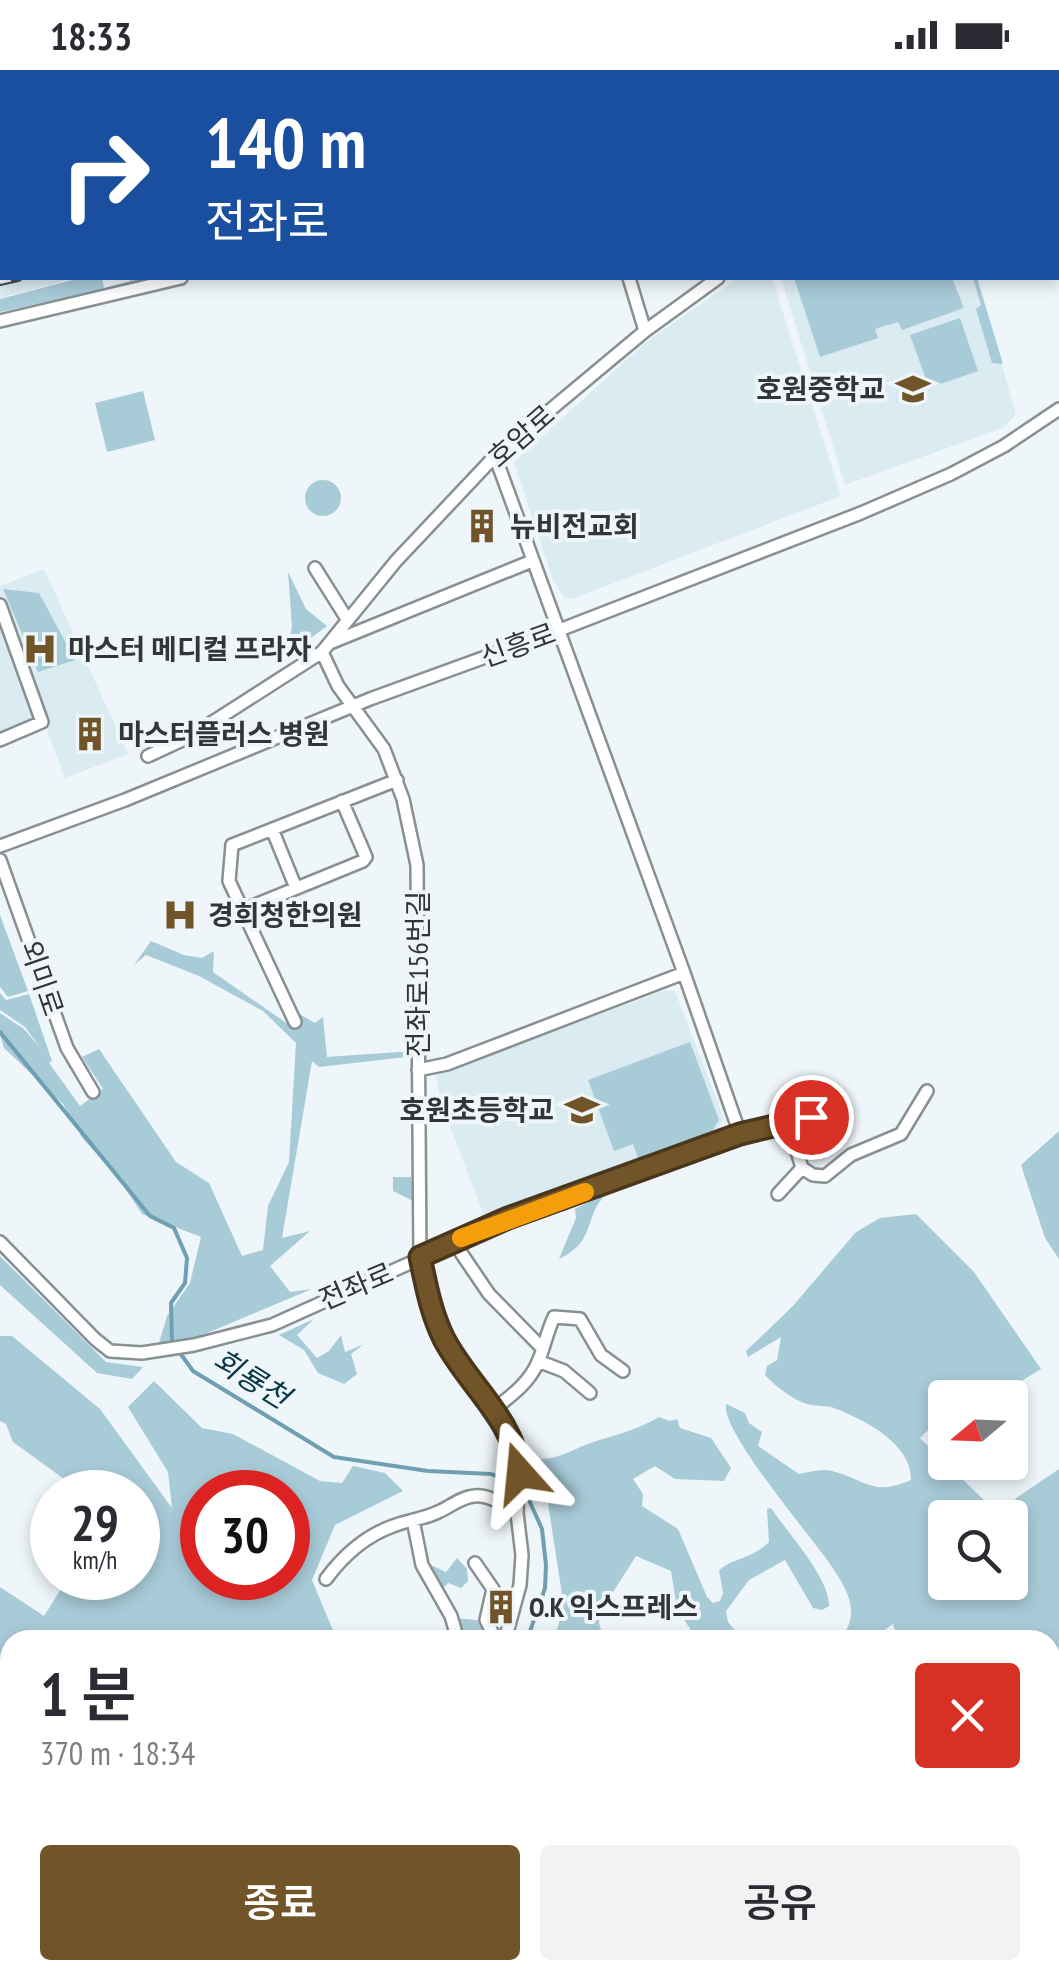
<!DOCTYPE html>
<html lang="ko">
<head>
<meta charset="utf-8">
<style>
	body { margin:0; font-family:"PT Sans Narrow","Noto Sans KR",sans-serif; background:#f2f2f3; color:#2b2b33; height:100vh; display:flex; flex-direction:column; font-size:38px; white-space:nowrap }
	* { box-sizing:border-box; margin:0 }
	p { font-size:32px; color:#7c7c81 }
	.icon { flex:none; width:55px; height:55px; fill:none; stroke:currentColor; stroke-width:2; stroke-linecap:round; stroke-linejoin:round }
	.map { position:relative; flex:1; overflow:hidden }
	.sheet { position:absolute; left:0px; top:1560px; width:1060px; height:350px; display:flex; flex-direction:column; background:#fff; border-radius:30px 30px 0 0; box-shadow:0 5px 15px #0003 }
	.sheet>* { flex:none }
	.top-card { position:absolute; left:0px; top:0px; width:1060px; height:210px; box-shadow:0 5px 15px #0003; background:#1a4fa0; color:#fff; overflow:hidden }
	.needle { width:65px; rotate:251deg }
	.buttons { position:absolute; left:928px; top:1310px; display:grid; gap:20px }
	.buttons a { display:grid; place-items:center; width:100px; height:100px; border-radius:10px; background:#fff; box-shadow:0 5px 15px #0003; font-size:50px }
	.speed { position:absolute; left:30px; top:1400px; display:flex; gap:20px; font-size:50px; font-weight:700; text-align:center }
	.speed>* { display:grid; place-content:center; width:130px; height:130px; border-radius:50%; background:#fff; box-shadow:0 5px 15px #0003; line-height:1 }
	.speed small { font-size:25px; font-weight:400 }
	.speed .limit { border:15px solid #d22; background:#fff; color:#111 }
	.pin { position:absolute; display:grid; place-items:center; width:85px; height:85px; color:#fff; margin:-42px; border:5px solid #fff; border-radius:50%; box-shadow:0 2px 10px #0007 }
	.me { position:absolute; width:110px; margin:-55px; rotate:342deg; stroke-linejoin:round; filter:drop-shadow(0 0 8px #0008) }
	.turn { display:flex; align-items:center; gap:35px; height:210px; padding:0 40px; font-size:45px }
	.turn .icon { width:130px; height:130px; stroke-width:2.5 }
	.turn b { display:block; font-size:70px; line-height:85px }
	.round { display:grid; place-items:center; flex:none; width:105px; height:105px; border-radius:10px; background:#f2f2f3 }
	.head { display:flex; align-items:center; justify-content:space-between; height:170px; padding:0 40px }
	h1 { font-size:60px; font-weight:600; line-height:75px }
	.cta { display:flex; gap:20px; margin-top:auto; padding:20px 40px }
	.cta a { flex:1; height:115px; border-radius:10px; background:#725429; color:#fff; font-size:40px; font-weight:600; line-height:115px; text-align:center }
	.cta a+a { background:#f2f2f3; color:#2b2b33 }
	.status { display:flex; justify-content:space-between; align-items:center; height:70px; padding:0 50px; background:#fff; direction:ltr }
	.status svg { height:28px; fill:currentColor }
	.map>svg:first-child { display:block }
	.built { fill:#dbebf2 }
	.green { fill:#a8cbd8; fill-rule:evenodd }
	.lines { fill:none; stroke-linecap:round; stroke-linejoin:round }
	.stream { stroke:#6f9fb2; stroke-width:4 }
	.street-casing { stroke:#889093; stroke-width:16 }
	.secondary-casing { stroke:#889093; stroke-width:20 }
	.highway-casing { stroke:#3f7689; stroke-width:25 }
	.street { stroke:#fff; stroke-width:11 }
	.secondary { stroke:#fff; stroke-width:15 }
	.highway { stroke:#4598b5; stroke-width:20 }
	.rail-casing { stroke:#4a4e50; stroke-width:8 }
	.rail { stroke:#eef6fa; stroke-width:4; stroke-dasharray:11; stroke-linecap:butt }
	.route-casing { stroke:#4a371b; stroke-width:25 }
	.route { stroke:#725429; stroke-width:18 }
	.slow { stroke:#f59e0b; stroke-width:18 }
	.labels { text-anchor:middle; stroke-width:8; stroke-linejoin:round; paint-order:stroke }
	.poi-label { font-size:28px; font-weight:bold; fill:#333638; stroke:#eef6fa; text-anchor:start }
	.street-label { font-size:28px; fill:#333638; stroke:#eef6fa }
	.water-label { font-size:30px; font-style:italic; fill:#0a3846; stroke:#eef6fa }
</style>
</head>
<body>
<div class="status"><b>18:33</b><svg viewBox="0 0 49 12"><path d="M0 12V9h3v3zM5 12V6h3v6zM10 12V3h3v9zM15 12V0h3v12zM26 1h20v11H26zM47 4h2v5h-2z"/></svg></div>
<div class="map">
<svg width="1059" height="1910" viewBox="0 0 1059 1910">
	<rect width="100%" height="100%" fill="#eef6fa"/>
	<path class="built" d="M0 178H2V208H75L0 228Z
		M738 208H772L841 426 572 529 564 528 553 510 514 392 645 273Z
		M781 208H977L1016 344 1005 357 845 415Z
		M44 499 128 684 65 708 43 650 0 667V516Z
		M666 920 675 921 724 1049 712 1069 486 1151 440 1030 436 1005Z"/>
	<path class="green" d="M80 208H102L104 218 130 211V208H158L0 242V229Z
		M794 208H952L964 238 902 260 898 252 878 258 875 259 878 268 820 287Z
		M973 208H977L1003 294 992 293 976 239 981 235Z
		M960 248 978 301 929 318 910 265Z
		M143 321 155 370 107 382 95 333Z
		M305 428a18 18 0 1 1 36 0a18 18 0 1 1-36 0Z
		M288 502 306 539 327 556 295 580 289 569 292 557Z
		M3 519 39 523 75 590 38 602Z
		M0 845 28 921 8 927 0 917Z
		M151 871 184 885 202 888 214 881 213 902 295 959 298 943 315 953 323 947 327 987 413 981 415 986 319 997 312 991 282 1168 310 1161 270 1196 290 1222 312 1219 200 1266 159 1273 167 1246 190 1213 201 1167 142 1144 115 1103 83 1069 63 1034 4 978 0 965V943L24 959 42 980 25 957 0 940V923L6 930 29 924 52 991 49 993 80 1036 103 1019 82 987 99 979 176 1092 209 1113 242 1186 263 1180 268 1136 289 1092 296 973 263 941 199 906 146 885 134 895Z
		M690 972 719 1050 710 1065 639 1091 633 1074 614 1081 588 1010Z
		M1059 1061V1189L1045 1168 1021 1095Z
		M393 1107H411L413 1131 393 1121Z
		M607 1123C582 1148 598 1170 559 1189L576 1148 575 1139Z
		M916 1144 974 1202 1041 1299 1013 1316C996 1304 971 1310 960 1327L945 1328V1344L920 1368 988 1434 994 1447 945 1448V1512H1010V1448L1006 1447 1016 1428 1059 1399V1574L1056 1596 1050 1599V1570H898L893 1554 874 1567 840 1570C862 1542 847 1519 830 1494 809 1464 721 1361 726 1334L745 1343 749 1353 762 1362 758 1376 799 1404C810 1402 821 1398 832 1401 867 1410 873 1427 911 1410 912 1374 865 1350 834 1338 826 1335 819 1337 811 1335 795 1332 775 1316 765 1305L767 1296 777 1290 781 1267 748 1287 746 1281 792 1237 856 1162 880 1148Z
		M0 1186 106 1292 143 1297 132 1309 97 1303 0 1215Z
		M314 1249 297 1265 317 1288 329 1281 341 1265 345 1282 364 1274 351 1284 357 1304 344 1314 318 1303 304 1280 279 1265Z
		M0 1266H12L100 1339 172 1438 168 1402 128 1337 154 1311 202 1358 233 1364 320 1411 342 1413 353 1396 385 1403 403 1421 335 1455 312 1510 337 1570H10V1900H114L126 1910H0V1517L44 1546 68 1508H138V1422H82L13 1372 6 1354 0 1351ZM202 1422H288V1508H202Z
		M659 1347 670 1351 677 1349 680 1358 711 1368 731 1398 724 1411 675 1409 655 1396 633 1409 643 1424 642 1436 678 1459 707 1527 713 1533 720 1531 723 1523 719 1500C735 1487 752 1489 769 1472L767 1439 771 1438C787 1462 830 1508 829 1536L822 1540 813 1538 785 1490 749 1510 726 1541 728 1552 743 1570H697L677 1538 671 1501 636 1486 608 1530 600 1536 599 1553 604 1570H554L562 1542V1524L541 1389C559 1389 571 1380 588 1374 613 1365 636 1361 659 1347Z
		M457 1488 467 1499 468 1511 461 1518 448 1513 440 1522 422 1491 446 1502Z
		M452 1548 477 1550 488 1570H460Z
		M1059 1832V1910H926L945 1900H1050V1838Z
		M119 1900H532L530 1910H131Z
		M639 1900H693L673 1910H639Z"/>
	<g class="lines">
		<path class="stream" d="M0 962 150 1146 174 1158 187 1188 185 1213 171 1233 172 1272 193 1301 334 1387 428 1401 491 1404 509 1411 529 1430 542 1459 546 1495 545 1518 527 1570
			M0 1784 5 1785 10 1798
			M6 1910 10 1895"/>
		<g class="street-casing">
			<path id="street" d="M104 0 105 2
				M1058 8 1059 7
				M0 162 2 161
				M629 208 645 261
				M0 251 181 208
				M315 498 347 549
				M0 535 42 652 0 670
				M330 573 532 491
				M322 582 338 616 384 679 403 729 417 795 420 1187 430 1234 444 1268 514 1371 519 1403 517 1443 522 1485 520 1515 505 1570
				M148 686 191 666 322 582 396 491 495 386 645 261 718 208
				M272 759 296 818
				M0 776 125 730 370 629 557 561 861 443 951 404 1004 376 1059 339
				M0 790 67 978 93 1022
				M243 840 363 791 366 787 342 731
				M684 903 740 1064
				M295 952 229 811 232 775 397 710
				M418 1000 447 994 684 903 495 386
				M789 1055 802 1098 813 1105 825 1106 851 1085 901 1064 927 1021
				M778 1124 802 1098
				M453 1171 489 1224 541 1277
				M0 1172 95 1269 110 1281 142 1283 194 1275 272 1255 508 1149 740 1064 811 1047
				M538 1291 564 1301 590 1323
				M494 1339C511 1326 529 1313 538 1292 544 1278 547 1262 554 1247L580 1249 601 1285 623 1301
				M413 1450 422 1495 451 1546 458 1570
				M475 1493 493 1519 486 1550 496 1570
				M326 1509C343 1486 365 1466 393 1456 408 1450 424 1449 438 1442 450 1437 461 1427 474 1426 489 1424 505 1436 517 1443
				M610 1900 619 1910"/>
		</g>
		<g class="secondary-casing">
			<path id="secondary" d="M403 2 417 0
				M0 75 2 74"/>
		</g>
		<g class="highway-casing">
			<path id="highway" d="M1050 1730 1059 1724
				M1050 1756 1059 1751
				M724 1910 742 1900
				M771 1910 789 1900"/>
		</g>
		<use href="#street" class="street"/>
		<use href="#secondary" class="secondary"/>
		<use href="#highway" class="highway"/>
		<g class="rail-casing">
			<path id="rail" d="M893 2 904 0
				M934 2 945 0
				M0 212 18 208"/>
		</g>
		<use href="#rail" class="rail"/>
	</g>
	<g class="lines">
		<g class="route-casing">
			<path id="route" d="M520 1403C514 1349 468 1315 444 1269 431 1243 426 1215 420 1187L508 1148 740 1064 811 1047"/>
		</g>
		<use href="#route" class="route"/>
		<path class="slow" d="M461 1168 585 1122"/>
	</g>
	<defs>
		<g id="school-bare" transform="scale(2.7)"><path d="M0-5L7-2L0 1L-7-2ZM-4 1L0 2.5L4 1V4Q0 6-4 4Z" fill="#725429" stroke="#eef6fa" stroke-width="2.5" paint-order="stroke"/></g>
		<g id="building-bare" transform="scale(2.7)"><path d="M-4-6H4V6H1V3H-1V6H-4ZM-2.5-4.3h1.7v1.8h-1.7ZM.8-4.3h1.7v1.8H.8ZM-2.5-1h1.7V.8h-1.7ZM.8-1h1.7V.8H.8Z" fill="#725429" stroke="#eef6fa" stroke-width="2.5" paint-order="stroke"/></g>
		<g id="hospital-bare" transform="scale(2.7)"><path d="M-5-5h3v3.5h4V-5h3V5h-3V1.5h-4V5h-3Z" fill="#725429" stroke="#eef6fa" stroke-width="2.5" paint-order="stroke"/></g>
	</defs>
	<g fill-rule="evenodd">
		<use href="#school-bare" x="913" y="319"/>
		<use href="#building-bare" x="482" y="456"/>
		<use href="#hospital-bare" x="40" y="579"/>
		<use href="#building-bare" x="90" y="664"/>
		<use href="#hospital-bare" x="180" y="845"/>
		<use href="#school-bare" x="582" y="1040"/>
		<use href="#building-bare" x="501" y="1537"/>
	</g>
	<g class="labels">
		<g class="poi-label">
			<text x="885" y="329" text-anchor="end">호원중학교</text>
			<text x="510" y="466">뉴비전교회</text>
			<text x="68" y="589">마스터 메디컬 프라자</text>
			<text x="118" y="674">마스터플러스 병원</text>
			<text x="208" y="855">경희청한의원</text>
			<text x="554" y="1050" text-anchor="end">호원초등학교</text>
			<text x="529" y="1547">O.K 익스프레스</text>
		</g>
		<g class="street-label">
			<text transform="translate(521 366) rotate(-41)" y="10">호암로</text>
			<text transform="translate(518 575) rotate(-20)" y="10">신흥로</text>
			<text transform="translate(418 904) rotate(-90)" y="10">전좌로156번길</text>
			<text transform="translate(42 908) rotate(71)" y="10">외미로</text>
			<text transform="translate(356 1216) rotate(-23)" y="10">전좌로</text>
		</g>
		<g class="water-label">
			<text transform="translate(251 1309) rotate(32)" y="10">회룡천</text>
		</g>
	</g>
</svg>
<div class="buttons">
<a><svg class="needle" viewBox="-14 -14 28 28"><path d="M0-13l5 13h-10z" fill="#e53935"/><path d="M0 13l5-13h-10z" fill="#7c7c81"/></svg></a>
<a><svg class="icon" aria-label="search" viewBox="0 0 24 24"><circle cx="10" cy="10" r="6"/><path d="M15 15l6 6"/></svg></a>
</div>
<div class="speed"><div>29<small>km/h</small></div><div class="limit">30</div></div>
<div class="pin" style="left:811px;top:1047px;background:#d93025"><svg class="icon" aria-label="arrive" viewBox="0 0 24 24"><path d="M6 21V4h12l-3 4 3 4H6"/></svg></div>
<svg class="me" style="left:520px;top:1403px" viewBox="-20 -20 40 40"><path d="M0-17L14 15 0 8-14 15z" fill="#725429" stroke="#fff" stroke-width="4"/></svg>
<div class="top-card">
<div class="turn"><svg class="icon" aria-label="right" viewBox="0 0 24 24"><path d="M7 20v-9h11M14 6l5 5-5 5"/></svg><div><b>140 m</b>전좌로</div></div>
</div>
<section class="sheet">
<div class="head"><div><h1>1 분</h1><p>370 m · 18:34</p></div><a class="round" style="background:#d93025;color:#fff"><svg class="icon" aria-label="close" viewBox="0 0 24 24"><path d="M6 6l12 12M18 6L6 18"/></svg></a></div>
<div class="cta"><a>종료</a><a>공유</a></div>
</section>
</div>
</body>
</html>
